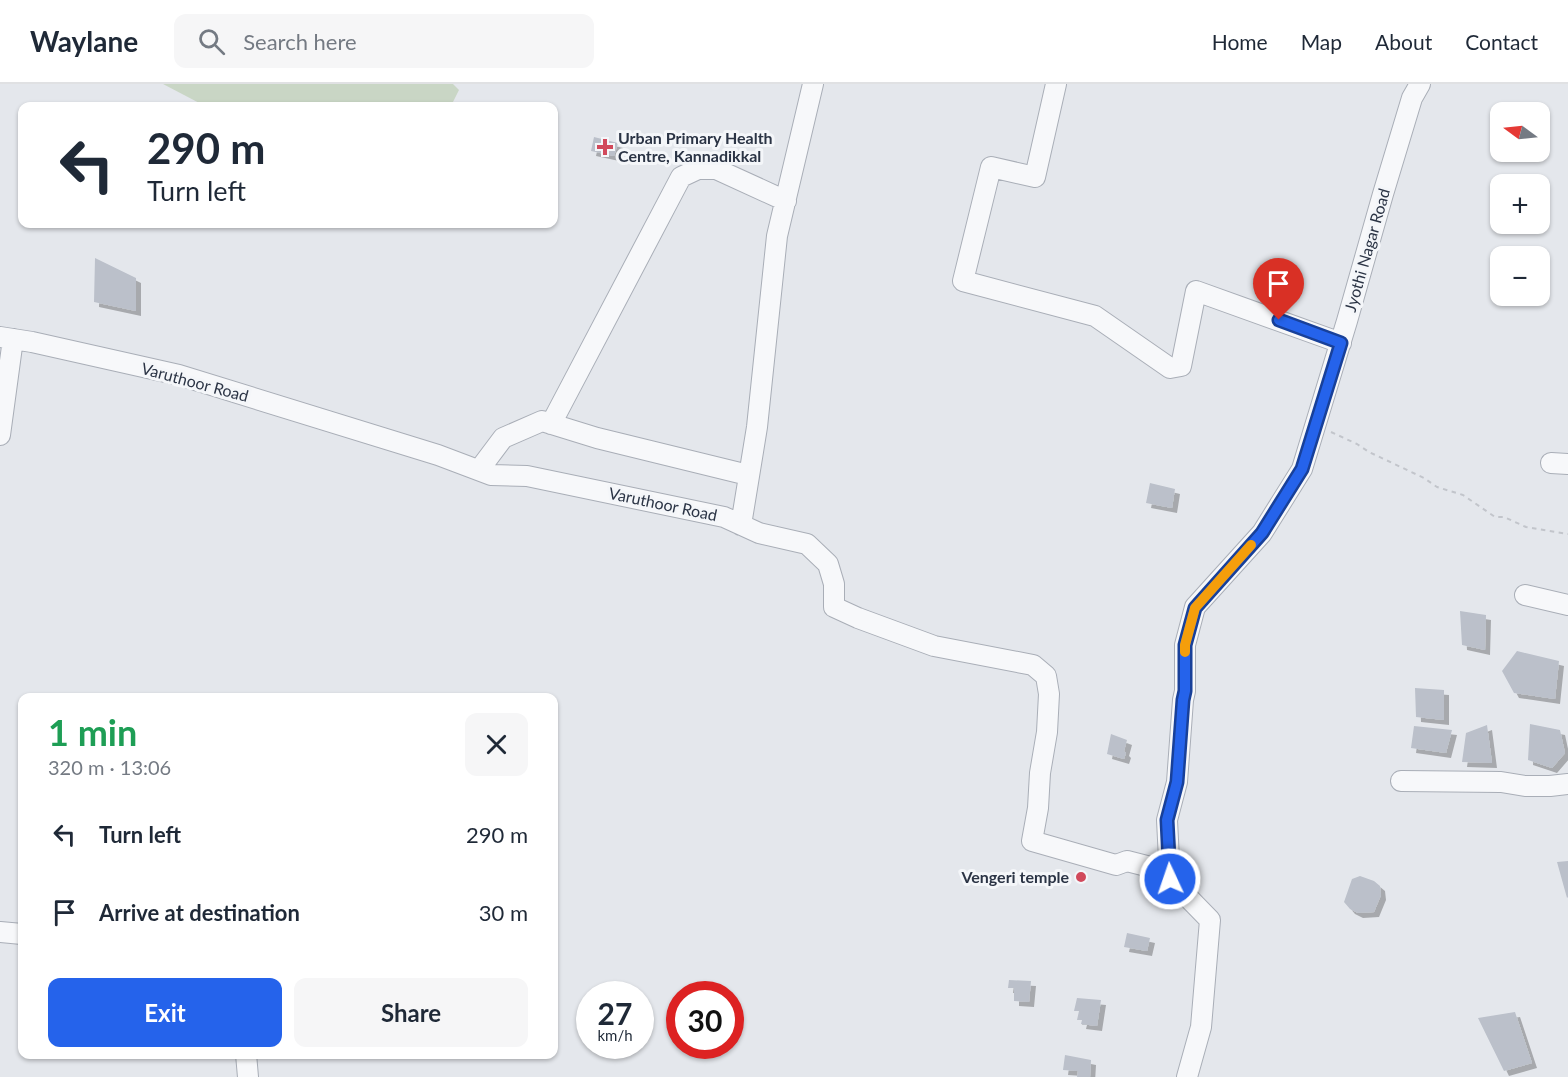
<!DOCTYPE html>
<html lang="en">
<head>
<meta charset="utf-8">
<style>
	body { margin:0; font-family:Lato,sans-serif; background:#f6f6f7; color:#1f2937; height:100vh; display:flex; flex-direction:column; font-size:22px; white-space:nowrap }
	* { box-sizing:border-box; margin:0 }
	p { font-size:20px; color:#747a83 }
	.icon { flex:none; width:33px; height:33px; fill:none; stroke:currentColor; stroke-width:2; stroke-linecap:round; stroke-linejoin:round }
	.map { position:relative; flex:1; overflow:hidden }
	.drawer { position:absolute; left:18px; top:609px; width:540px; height:366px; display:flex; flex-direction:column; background:#fff; border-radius:12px; box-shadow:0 2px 4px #0004 }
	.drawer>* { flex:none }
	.banner { position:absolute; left:18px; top:18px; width:540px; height:126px; border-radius:12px; box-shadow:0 2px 4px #0004; background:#fff; color:#1f2937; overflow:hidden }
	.needle { width:39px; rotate:285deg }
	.tools { position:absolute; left:1490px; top:18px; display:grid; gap:12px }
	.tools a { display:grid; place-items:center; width:60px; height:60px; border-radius:12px; background:#fff; box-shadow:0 2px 4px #0004; font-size:30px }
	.speed { position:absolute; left:576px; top:897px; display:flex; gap:12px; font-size:30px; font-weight:700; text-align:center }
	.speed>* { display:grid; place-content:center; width:78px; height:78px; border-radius:50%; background:#fff; box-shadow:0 2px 4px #0004; line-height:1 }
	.speed small { font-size:15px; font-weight:400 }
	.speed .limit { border:9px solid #d22; background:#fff; color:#111 }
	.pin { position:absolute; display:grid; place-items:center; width:51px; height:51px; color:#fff; margin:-62px -26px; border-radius:50% 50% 50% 0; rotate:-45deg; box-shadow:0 0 6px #0007 }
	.pin .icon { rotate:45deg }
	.me { position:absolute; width:66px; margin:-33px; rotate:357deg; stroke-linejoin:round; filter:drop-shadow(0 0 4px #0008) }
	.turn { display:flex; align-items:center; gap:21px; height:126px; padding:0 30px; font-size:27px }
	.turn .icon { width:78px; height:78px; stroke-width:2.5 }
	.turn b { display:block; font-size:42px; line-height:51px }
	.round { display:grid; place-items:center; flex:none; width:63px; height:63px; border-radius:12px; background:#f6f6f7 }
	.headline { display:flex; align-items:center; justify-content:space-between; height:102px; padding:0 30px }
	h1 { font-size:36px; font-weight:700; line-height:45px; color:#1e9e55 }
	.action { display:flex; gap:12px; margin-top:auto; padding:12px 30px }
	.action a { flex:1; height:69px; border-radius:12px; background:#2563eb; color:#fff; font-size:24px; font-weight:700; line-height:69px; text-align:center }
	.action a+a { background:#f6f6f7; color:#1f2937 }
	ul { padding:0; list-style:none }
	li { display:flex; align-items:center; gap:18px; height:78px; padding:0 30px }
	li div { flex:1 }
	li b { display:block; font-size:22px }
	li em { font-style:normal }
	header { display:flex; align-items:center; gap:36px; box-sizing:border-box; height:84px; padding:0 30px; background:#fff; border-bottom:2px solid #e0e1e3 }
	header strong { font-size:28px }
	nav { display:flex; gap:33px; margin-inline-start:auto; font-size:21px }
	.search { width:420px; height:54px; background:#f6f6f7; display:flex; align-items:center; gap:15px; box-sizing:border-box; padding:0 21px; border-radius:12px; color:#747a83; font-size:22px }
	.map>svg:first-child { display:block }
	.green { fill:#c9d6c5 }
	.building { fill:#bbc0ca; filter:url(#shadow) }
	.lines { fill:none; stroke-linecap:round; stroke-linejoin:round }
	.minor-casing { stroke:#a9aeb7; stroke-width:22 }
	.path { stroke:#c2c5cb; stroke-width:2; stroke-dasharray:4.5 4.5; stroke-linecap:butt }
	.minor { stroke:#f7f8fa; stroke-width:20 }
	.route-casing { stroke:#184099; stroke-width:15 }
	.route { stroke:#2563eb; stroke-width:10 }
	.slow { stroke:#f59e0b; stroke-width:10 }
	.poi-dot { fill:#d1495b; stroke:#f4f6f9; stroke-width:2 }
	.labels { text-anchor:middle; stroke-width:6; stroke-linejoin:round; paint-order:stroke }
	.poi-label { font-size:16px; font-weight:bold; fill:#2b3445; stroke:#f4f6f9; text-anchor:start }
	.street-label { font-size:16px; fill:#2b3445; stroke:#f4f6f9 }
</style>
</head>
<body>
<header>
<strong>Waylane</strong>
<div class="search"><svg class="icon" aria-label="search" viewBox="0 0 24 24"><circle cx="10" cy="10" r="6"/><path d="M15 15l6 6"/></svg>Search here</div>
<nav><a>Home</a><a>Map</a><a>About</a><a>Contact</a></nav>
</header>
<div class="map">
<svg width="1568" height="993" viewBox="0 0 1568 993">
	<defs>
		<filter id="shadow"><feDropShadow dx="5" dy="5" stdDeviation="0" flood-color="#0004"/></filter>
	</defs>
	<rect width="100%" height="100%" fill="#e4e7ec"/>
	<path class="green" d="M163 0H453L459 6 451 22H205Z"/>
	<path class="building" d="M594 53 618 59 614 72 591 67Z
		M95 174 136 194V227L94 218Z
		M1150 399 1175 405 1172 424 1146 419Z
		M1460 527 1486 531 1485 566 1462 561Z
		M1517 567 1559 577 1555 615 1514 609 1502 587Z
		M1415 604 1444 606V636L1416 633Z
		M1530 640 1560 646 1565 669 1552 684 1528 676Z
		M1487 641 1492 679 1462 678 1466 649Z
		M1414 642 1452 646 1446 669 1411 664Z
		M1111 650 1127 656 1124 667 1126 669 1124 675 1107 670Z
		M1568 777V813L1567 814 1557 778Z
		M1360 792 1374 797 1380 802 1381 811 1374 828 1358 829 1350 825 1344 818 1352 795Z
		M1127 849 1150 854 1147 867 1124 863Z
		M1009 896 1031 897 1029 918 1014 917V904H1008Z
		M1077 914 1101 916 1097 942 1081 940 1082 936H1077L1079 927H1074Z
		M1515 928 1532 979 1504 987 1478 934Z
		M1065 971 1091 976 1090 993H1077L1078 987 1063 986Z"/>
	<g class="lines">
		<g class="minor-casing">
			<path id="minor" d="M1056 0 1035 93 991 83 963 197 1095 232 1170 284 1181 282 1196 207 1341 259
				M0 253 32 258 179 291 438 371 491 391 527 392 724 433 759 449 807 460 828 480 834 500V523L858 534 934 562 1033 581 1046 592 1049 610 1047 648 1040 689 1038 724 1032 757 1116 781 1127 777 1170 788
				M551 340 681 93 698 85H716L786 117
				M0 351 13 255
				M1551 379 1568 380
				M479 386 503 354 542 337 597 354 748 391
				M741 441 757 343 777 152 813 0
				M1525 511 1568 521
				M1401 697 1501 698 1525 702H1550L1568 700
				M0 848 22 850
				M246 970 248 993
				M1187 993 1201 943 1210 836 1170 795 1167 736 1177 698 1183 616 1185 607V561L1195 523 1262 449 1302 385 1347 237 1383 110 1412 14 1420 0"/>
		</g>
		<path class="path" d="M1331 348 1357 360 1369 368 1424 394 1437 403 1463 411 1495 433H1504L1526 443 1568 450"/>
		<use href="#minor" class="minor"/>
	</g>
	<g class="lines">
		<g class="route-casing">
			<path id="route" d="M1170 795 1167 736 1177 698 1183 616 1185 607V561L1195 524 1262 449 1302 385 1341 259 1279 236"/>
		</g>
		<use href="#route" class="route"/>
		<path class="slow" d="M1185 568V561L1195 524 1251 461"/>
	</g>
	<g class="poi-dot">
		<path d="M602 54h6v6h6v6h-6v6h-6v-6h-6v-6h6z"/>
		<circle cx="1081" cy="793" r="6"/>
	</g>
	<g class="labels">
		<g class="poi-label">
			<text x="618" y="60">Urban Primary Health<tspan x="618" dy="18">Centre, Kannadikkal</tspan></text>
			<text x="1069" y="799" text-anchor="end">Vengeri temple</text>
		</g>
		<g class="street-label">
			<text transform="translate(1367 166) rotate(-74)" y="6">Jyothi Nagar Road</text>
			<text transform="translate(195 298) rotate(15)" y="6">Varuthoor Road</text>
			<text transform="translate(663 420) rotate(12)" y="6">Varuthoor Road</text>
		</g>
	</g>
</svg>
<div class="tools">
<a><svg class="needle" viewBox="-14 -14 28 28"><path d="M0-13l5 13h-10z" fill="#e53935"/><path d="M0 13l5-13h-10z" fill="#747a83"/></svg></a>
<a>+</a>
<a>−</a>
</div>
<div class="speed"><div>27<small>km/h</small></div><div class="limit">30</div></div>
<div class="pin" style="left:1279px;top:236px;background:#d93025"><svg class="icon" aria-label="arrive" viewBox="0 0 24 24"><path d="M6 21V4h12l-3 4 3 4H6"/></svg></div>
<svg class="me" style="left:1170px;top:795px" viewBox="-20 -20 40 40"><circle r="17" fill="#2563eb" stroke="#fff" stroke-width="3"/><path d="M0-11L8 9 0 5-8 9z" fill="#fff"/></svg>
<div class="banner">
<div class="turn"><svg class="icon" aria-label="left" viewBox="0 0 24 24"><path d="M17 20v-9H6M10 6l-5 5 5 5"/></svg><div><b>290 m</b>Turn left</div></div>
</div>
<section class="drawer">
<div class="headline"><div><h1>1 min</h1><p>320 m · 13:06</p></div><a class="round"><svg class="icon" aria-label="close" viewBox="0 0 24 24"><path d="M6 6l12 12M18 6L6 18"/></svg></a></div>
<ul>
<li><svg class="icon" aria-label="left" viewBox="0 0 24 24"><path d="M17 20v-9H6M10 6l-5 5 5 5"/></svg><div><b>Turn left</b></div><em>290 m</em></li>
<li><svg class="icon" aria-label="arrive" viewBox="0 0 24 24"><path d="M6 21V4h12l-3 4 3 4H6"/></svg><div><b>Arrive at destination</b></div><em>30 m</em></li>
</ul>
<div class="action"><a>Exit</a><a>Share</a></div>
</section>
</div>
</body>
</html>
